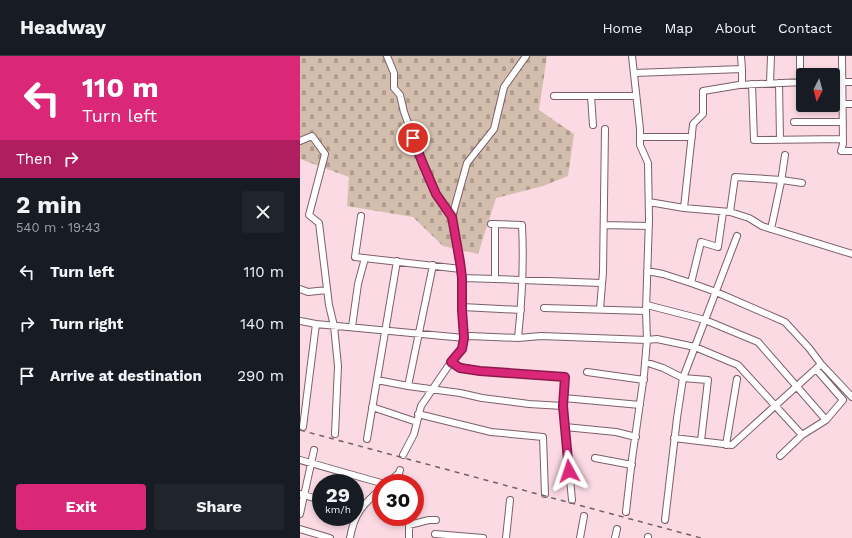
<!DOCTYPE html>
<html lang="en">
<head>
<meta charset="utf-8">
<style>
	body { margin:0; font-family:"Work Sans",sans-serif; background:#20242c; color:#f1f3f6; height:100vh; display:flex; flex-direction:column; font-size:15px; white-space:nowrap }
	* { box-sizing:border-box; margin:0 }
	p { font-size:13px; color:#9ea1a6 }
	.icon { flex:none; width:22px; height:22px; fill:none; stroke:currentColor; stroke-width:2; stroke-linecap:round; stroke-linejoin:round }
	.map { position:relative; flex:1; overflow:hidden }
	.sheet { display:flex; flex-direction:column; background:#171b24; width:300px }
	.sheet>* { flex:none }
	.banner { background:#db2777; color:#fff; overflow:hidden }
	.needle { width:26px; rotate:186deg }
	.controls { position:absolute; left:496px; top:12px; display:grid; gap:8px }
	.controls a { display:grid; place-items:center; width:44px; height:44px; border-radius:4px; background:#171b24; box-shadow:0 2px 6px #0003; font-size:20px }
	.speed { position:absolute; left:12px; top:418px; display:flex; gap:8px; font-size:20px; font-weight:700; text-align:center }
	.speed>* { display:grid; place-content:center; width:52px; height:52px; border-radius:50%; background:#171b24; box-shadow:0 2px 6px #0003; line-height:1 }
	.speed small { font-size:10px; font-weight:400 }
	.speed .limit { border:6px solid #d22; background:#fff; color:#111 }
	.pin { position:absolute; display:grid; place-items:center; width:34px; height:34px; color:#fff; margin:-17px; border:2px solid #fff; border-radius:50%; box-shadow:0 1px 4px #0007 }
	.me { position:absolute; width:44px; margin:-22px; rotate:355deg; stroke-linejoin:round; filter:drop-shadow(0 0 3px #0008) }
	.turn { display:flex; align-items:center; gap:14px; height:84px; padding:0 16px; font-size:18px }
	.turn .icon { width:52px; height:52px; stroke-width:2.5 }
	.turn b { display:block; font-size:28px; line-height:34px }
	.then { display:flex; align-items:center; height:38px; padding:0 16px; background:#0003; gap:8px; font-size:15px }
	.round { display:grid; place-items:center; flex:none; width:42px; height:42px; border-radius:4px; background:#20242c }
	.headline { display:flex; align-items:center; justify-content:space-between; height:68px; padding:0 16px }
	h1 { font-size:24px; font-weight:700; line-height:30px }
	.action { display:flex; gap:8px; margin-top:auto; padding:8px 16px }
	.action a { flex:1; height:46px; border-radius:4px; background:#db2777; color:#fff; font-size:16px; font-weight:700; line-height:46px; text-align:center }
	.action a+a { background:#20242c; color:#f1f3f6 }
	ul { padding:0; list-style:none }
	li { display:flex; align-items:center; gap:12px; height:52px; padding:0 16px }
	li div { flex:1 }
	li b { display:block; font-size:15px }
	li em { font-style:normal }
	header { display:flex; align-items:center; gap:24px; box-sizing:border-box; height:56px; padding:0 20px; background:#171b24; border-bottom:1px solid #363941 }
	header strong { font-size:19px }
	nav { display:flex; gap:22px; margin-inline-start:auto; font-size:14px }
	main { display:flex; flex:1; min-height:0 }
	.map>svg:first-child { display:block }
	.cemetery { fill:url(#cemetery-stones) }
	.lines { fill:none; stroke-linecap:round; stroke-linejoin:round }
	.minor-casing { stroke:#7c6069; stroke-width:8 }
	.minor { stroke:#fff; stroke-width:6 }
	.rail { stroke:#715f64; stroke-width:1.5; stroke-dasharray:5 5; stroke-linecap:butt }
	.route-casing { stroke:#8e194d; stroke-width:10 }
	.route { stroke:#db2777; stroke-width:7 }
</style>
</head>
<body>
<header>
<strong>Headway</strong>
<nav><a>Home</a><a>Map</a><a>About</a><a>Contact</a></nav>
</header>
<main>
<section class="sheet">
<div class="banner">
<div class="turn"><svg class="icon" aria-label="left" viewBox="0 0 24 24"><path d="M17 20v-9H6M10 6l-5 5 5 5"/></svg><div><b>110 m</b>Turn left</div></div>
<div class="then">Then<svg class="icon" aria-label="right" viewBox="0 0 24 24"><path d="M7 20v-9h11M14 6l5 5-5 5"/></svg></div>
</div>
<div class="headline"><div><h1>2 min</h1><p>540 m · 19:43</p></div><a class="round"><svg class="icon" aria-label="close" viewBox="0 0 24 24"><path d="M6 6l12 12M18 6L6 18"/></svg></a></div>
<ul>
<li><svg class="icon" aria-label="left" viewBox="0 0 24 24"><path d="M17 20v-9H6M10 6l-5 5 5 5"/></svg><div><b>Turn left</b></div><em>110 m</em></li>
<li><svg class="icon" aria-label="right" viewBox="0 0 24 24"><path d="M7 20v-9h11M14 6l5 5-5 5"/></svg><div><b>Turn right</b></div><em>140 m</em></li>
<li><svg class="icon" aria-label="arrive" viewBox="0 0 24 24"><path d="M6 21V4h12l-3 4 3 4H6"/></svg><div><b>Arrive at destination</b></div><em>290 m</em></li>
</ul>
<div class="action"><a>Exit</a><a>Share</a></div>
</section>
<div class="map">
<svg width="552" height="482" viewBox="0 0 552 482">
	<defs>
		<pattern id="cemetery-stones" width="16" height="16" patternUnits="userSpaceOnUse"><rect width="16" height="16" fill="#d3bead"/><path d="M2 7V4a2 2 0 0 1 4 0v3zM10 15v-3a2 2 0 0 1 4 0v3z" fill="#ad9b8e"/></pattern>
	</defs>
	<rect width="100%" height="100%" fill="#fbdae4"/>
	<path class="cemetery" d="M0 0H247L239 54 274 78 268 120 243 130 196 142 178 198 143 190 113 161 47 150 49 121 0 103Z"/>
	<g class="lines">
		<g class="minor-casing">
			<path id="minor" d="M87 0 94 17V32L100 39 104 56 123 108 136 138 152 161 162 222
				M542 0 543 88 541 95H552
				M442 13V28
				M334 17 442 13 441 0
				M500 26V0
				M533 26H552
				M470 27 471 0
				M479 27 480 83
				M452 28 454 84 543 83
				M254 40H291L293 69
				M291 40H336
				M542 48H552
				M494 66H543
				M340 81H392
				M0 85 12 80 25 98 9 159 19 167 29 249 34 270 38 310 35 378
				M349 146 384 152 430 156 449 162 462 170 552 198
				M384 152 393 68 403 58V35L439 29 503 26
				M430 156 435 121 482 124 502 127
				M61 160 55 201 161 213
				M152 161 167 107 194 73 204 31 226 0
				M191 168 222 169C224 207 222 244 218 282
				M304 169 349 170
				M471 173 481 126 485 99
				M133 209 108 330 160 337 182 342 229 348 263 350
				M347 215 363 218 391 227 416 236 485 266 509 292 521 308 552 341
				M195 223 301 227
				M391 227 401 186 418 191 423 156
				M0 233 8 236 27 234
				M347 249 405 264 458 286 526 364 543 344 516 313
				M162 251 221 254
				M244 252 346 255
				M300 253 303 216 305 73
				M0 265 16 268
				M52 271 58 228 65 202
				M151 306 162 293 164 282 162 254V222L195 223V168
				M345 306 363 312 383 322 408 324 401 385
				M287 316 344 324
				M77 324 108 330
				M264 342 340 349
				M72 351 117 366
				M118 358 191 376 243 381 245 438
				M3 371 16 268 164 282 170 280 218 282 241 280 347 284 357 283 395 291 438 309 502 379 526 364
				M265 371 316 376 336 381
				M374 382 432 389 519 310
				M67 383 97 205
				M426 389 437 323
				M103 399 114 378 121 350 151 306 160 311 180 315 265 321 263 350 272 444
				M480 400 502 379
				M295 402 332 409
				M0 404 81 427
				M88 427 99 417 100 414
				M0 438 21 444
				M326 456 332 403 344 319 347 284 346 255 349 163 348 107 340 89V73L332 0
				M0 458 14 394
				M365 464 377 362 383 322 437 180
				M0 473 30 482
				M135 478 183 482
				M50 482C54 458 63 448 81 433
				M109 482V469L129 464H136
				M206 482 210 444
				M280 482 284 460
				M315 482 317 473
				M348 482V481"/>
		</g>
		<use href="#minor" class="minor"/>
		<path class="rail" d="M0 374 401 482"/>
	</g>
	<g class="lines">
		<g class="route-casing">
			<path id="route" d="M113 82 123 108 136 138 152 161 160 206 162 222V254L164 282 162 293 151 306 160 312 180 315 265 321 263 350 269 415"/>
		</g>
		<use href="#route" class="route"/>
	</g>
</svg>
<div class="controls">
<a><svg class="needle" viewBox="-14 -14 28 28"><path d="M0-13l5 13h-10z" fill="#e53935"/><path d="M0 13l5-13h-10z" fill="#9ea1a6"/></svg></a>
</div>
<div class="speed"><div>29<small>km/h</small></div><div class="limit">30</div></div>
<div class="pin" style="left:113px;top:82px;background:#d93025"><svg class="icon" aria-label="arrive" viewBox="0 0 24 24"><path d="M6 21V4h12l-3 4 3 4H6"/></svg></div>
<svg class="me" style="left:269px;top:415px" viewBox="-20 -20 40 40"><path d="M0-17L14 15 0 8-14 15z" fill="#db2777" stroke="#fff" stroke-width="4"/></svg>
</div>
</main>
</body>
</html>
